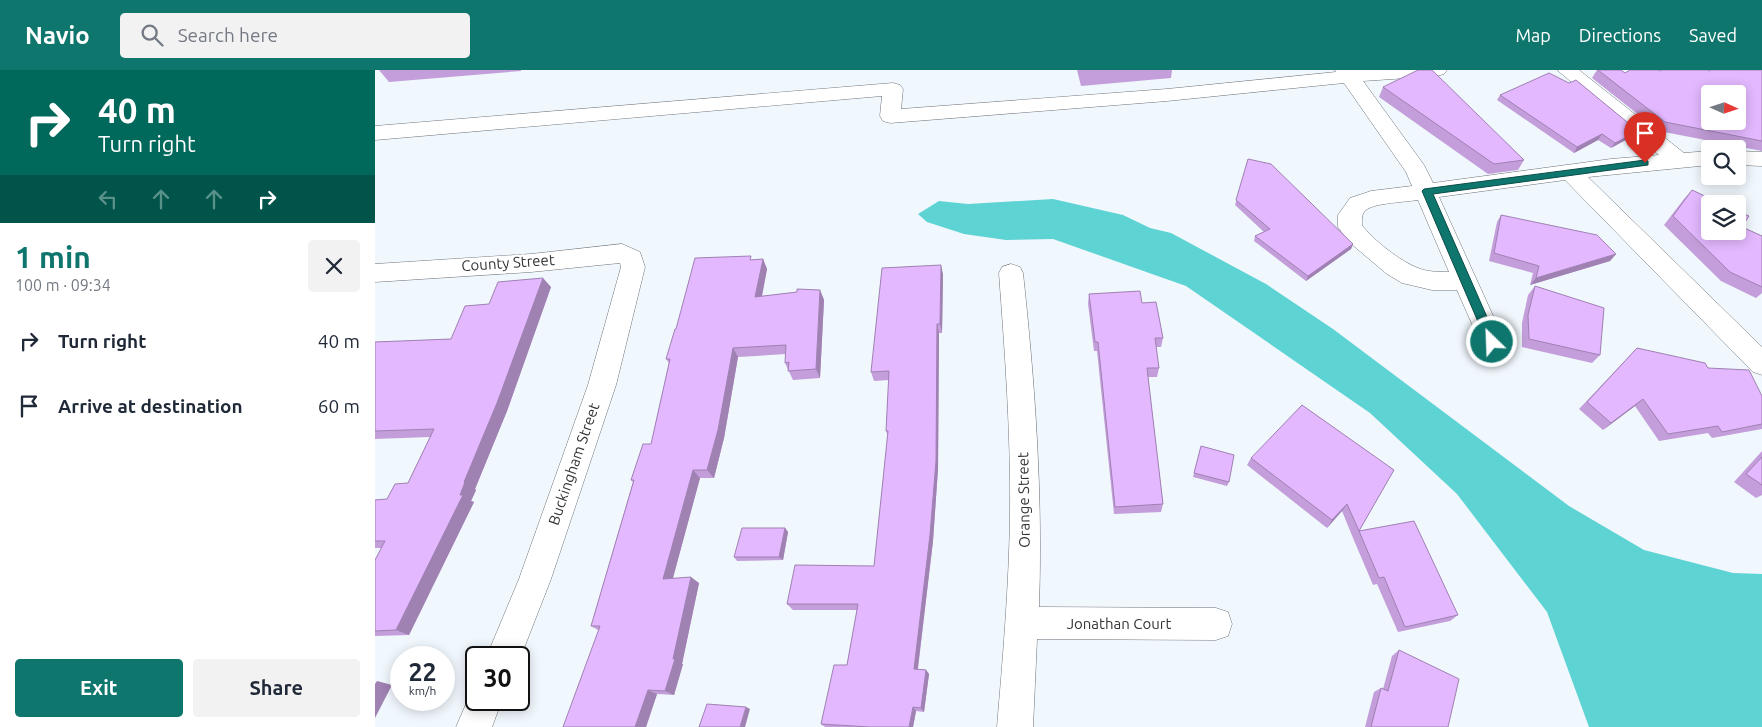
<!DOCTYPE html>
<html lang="en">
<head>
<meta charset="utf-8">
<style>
	body { margin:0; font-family:Ubuntu,sans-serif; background:#f2f2f3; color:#1f2937; height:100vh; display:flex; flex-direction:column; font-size:19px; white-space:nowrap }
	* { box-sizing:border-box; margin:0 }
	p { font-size:16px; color:#747a83 }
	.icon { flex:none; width:28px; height:28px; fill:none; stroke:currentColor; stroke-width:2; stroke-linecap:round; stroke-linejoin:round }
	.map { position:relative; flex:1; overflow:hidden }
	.sheet { display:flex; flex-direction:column; background:#fff; width:375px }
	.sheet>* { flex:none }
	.hud { background:#00695c; color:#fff; overflow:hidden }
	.needle { width:32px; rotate:93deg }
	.controls { position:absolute; left:1326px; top:15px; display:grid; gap:10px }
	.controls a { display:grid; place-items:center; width:45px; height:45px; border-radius:5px; background:#fff; box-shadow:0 2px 12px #0003; font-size:25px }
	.speed { position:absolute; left:15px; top:576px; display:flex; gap:10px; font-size:25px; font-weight:700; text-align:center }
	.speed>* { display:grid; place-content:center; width:65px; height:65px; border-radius:50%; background:#fff; box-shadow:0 2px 12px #0003; line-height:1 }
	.speed small { font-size:12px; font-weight:400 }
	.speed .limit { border:2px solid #111; border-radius:8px; background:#fff; color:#111 }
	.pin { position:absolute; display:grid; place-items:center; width:42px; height:42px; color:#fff; margin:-51px -21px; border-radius:50% 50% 50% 0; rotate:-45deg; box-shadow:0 0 5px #0007 }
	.pin .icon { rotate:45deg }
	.me { position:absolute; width:55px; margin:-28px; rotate:336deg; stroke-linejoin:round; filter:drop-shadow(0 0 4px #0008) }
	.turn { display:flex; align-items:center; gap:18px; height:105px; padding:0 15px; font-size:22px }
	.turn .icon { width:65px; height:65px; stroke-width:2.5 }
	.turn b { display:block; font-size:35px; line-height:42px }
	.lanes { display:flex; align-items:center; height:48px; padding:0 15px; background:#0003; justify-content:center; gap:25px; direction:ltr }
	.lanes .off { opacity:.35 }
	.round { display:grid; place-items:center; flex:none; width:52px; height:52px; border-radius:5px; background:#f2f2f3 }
	.headline { display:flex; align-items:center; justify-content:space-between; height:85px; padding:0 15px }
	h1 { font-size:30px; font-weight:600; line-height:38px; color:#0f766e }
	.action { display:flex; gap:10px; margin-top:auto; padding:10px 15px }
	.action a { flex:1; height:58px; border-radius:5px; background:#0f766e; color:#fff; font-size:20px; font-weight:600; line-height:58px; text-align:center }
	.action a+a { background:#f2f2f3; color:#1f2937 }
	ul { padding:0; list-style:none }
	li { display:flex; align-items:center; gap:15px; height:65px; padding:0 15px }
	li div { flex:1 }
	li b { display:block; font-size:19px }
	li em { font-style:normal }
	header { display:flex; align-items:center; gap:30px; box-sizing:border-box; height:70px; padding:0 25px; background:#0f766e; color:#fff }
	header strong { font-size:24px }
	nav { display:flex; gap:28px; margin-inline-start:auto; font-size:18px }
	.search { width:350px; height:45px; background:#f2f2f3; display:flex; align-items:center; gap:12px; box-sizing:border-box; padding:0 18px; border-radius:5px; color:#747a83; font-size:19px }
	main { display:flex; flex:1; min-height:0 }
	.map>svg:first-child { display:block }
	.water { fill:#5ed3d4 }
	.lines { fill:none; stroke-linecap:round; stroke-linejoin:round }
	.minor-casing { stroke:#6e7379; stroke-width:1 }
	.minor { fill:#fff; fill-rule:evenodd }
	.wall { fill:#c39eda }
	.shaded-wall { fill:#9f81b2 }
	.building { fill:#e3b8fe; stroke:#9f81b2; fill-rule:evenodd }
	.route { fill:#0f766e; stroke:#0a4d48 }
	.labels { text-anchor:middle; stroke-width:4.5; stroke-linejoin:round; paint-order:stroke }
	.street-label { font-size:15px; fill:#323437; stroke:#fff }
</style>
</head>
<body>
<header>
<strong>Navio</strong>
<div class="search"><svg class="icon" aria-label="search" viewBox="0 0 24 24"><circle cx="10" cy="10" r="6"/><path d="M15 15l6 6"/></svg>Search here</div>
<nav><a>Map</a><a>Directions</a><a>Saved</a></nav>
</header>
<main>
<section class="sheet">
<div class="hud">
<div class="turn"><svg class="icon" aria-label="right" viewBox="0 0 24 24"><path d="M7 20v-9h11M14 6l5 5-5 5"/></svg><div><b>40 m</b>Turn right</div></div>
<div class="lanes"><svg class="icon off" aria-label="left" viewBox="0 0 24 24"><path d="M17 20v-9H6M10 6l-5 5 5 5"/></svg><svg class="icon off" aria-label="ahead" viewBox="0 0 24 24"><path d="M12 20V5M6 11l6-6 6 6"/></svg><svg class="icon off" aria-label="ahead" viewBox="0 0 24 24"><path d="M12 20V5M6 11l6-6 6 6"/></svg><svg class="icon" aria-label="right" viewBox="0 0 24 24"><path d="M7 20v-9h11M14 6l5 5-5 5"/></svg></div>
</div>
<div class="headline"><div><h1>1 min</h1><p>100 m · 09:34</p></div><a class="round"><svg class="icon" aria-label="close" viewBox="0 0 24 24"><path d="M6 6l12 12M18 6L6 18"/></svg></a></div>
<ul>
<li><svg class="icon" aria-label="right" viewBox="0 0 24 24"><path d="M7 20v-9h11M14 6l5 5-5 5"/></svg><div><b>Turn right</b></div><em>40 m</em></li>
<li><svg class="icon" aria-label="arrive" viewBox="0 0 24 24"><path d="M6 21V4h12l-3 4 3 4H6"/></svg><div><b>Arrive at destination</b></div><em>60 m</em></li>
</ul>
<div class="action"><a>Exit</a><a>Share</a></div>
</section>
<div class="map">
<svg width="1387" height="657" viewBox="0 0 1387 657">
	<rect width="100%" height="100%" fill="#f0f7fd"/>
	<path class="water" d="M678 129 748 145 775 158 796 163 891 214 958 259 1194 436 1269 480 1358 503 1387 504V657H1214L1172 542 1082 424 995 343 811 216 678 169 631 170 589 164 552 152 543 144 564 131 593 134Z"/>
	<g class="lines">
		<g class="minor-casing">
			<path id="minor" d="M960 0H1072L1069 4 1062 6 988 11 1049 95 1058 113 1236 89 1284 85 1182 0H1204L1309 83 1335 81V95L1213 107 1387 277V305L1378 302 1190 110 1064 127 1130 272 1126 279 1117 282 1108 279 1082 220H1057L1027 213 1012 204 974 172 963 157V145L975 128 996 121 1037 116 1031 102 969 13 792 31 515 53 508 51 505 46 507 26 0 70V56L518 13 525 15 528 19 526 39 792 19 961 2ZM1043 130 1074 202C1063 202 1053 202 1043 198 1026 192 997 169 987 155 987 150 986 144 991 140 999 133 1031 132 1043 130Z
				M1362 81 1387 82V96L1362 95Z
				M247 174 265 182 270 197 241 315 176 509 144 591V588H111L144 509 213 315 246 197 245 193 156 202 0 212V194L156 184Z
				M636 194 645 197 648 203C660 314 668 425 664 537L841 538 853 542 857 554 853 566 841 570 662 569 658 657H622C628 587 634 516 635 445 636 364 630 284 624 203L627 197Z
				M101 616V630H127L117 657H81L98 618Z"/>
		</g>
		<use href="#minor" class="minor"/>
	</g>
	<path class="wall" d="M4 0H146V1L14 12Z
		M702 0H797L796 8 706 16Z
		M1222 0H1246L1250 3 1285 1H1334L1387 0V81L1284 61 1217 8Z
		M1008 17 1149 90 1143 100 1113 104 1004 27Z
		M1125 25 1263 61 1258 66 1236 78 1223 70 1199 83 1122 30Z
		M873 89 978 174 976 179 931 211 879 171 880 166 889 162 860 135Z
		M1317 120 1367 157 1387 166V223L1381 228 1346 211 1289 155 1309 129Z
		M1126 145 1241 184 1235 191 1155 215 1158 203 1114 191 1122 152Z
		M388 189 392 199 387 226 445 220 449 230 445 308 418 310 410 293 411 284 363 287 349 368 339 408H325L298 508 324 513 307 594H308L299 625 282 624 271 657 223 560 216 556 258 412 256 410 276 374 294 293 291 289 301 259 378 190Z
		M568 204 567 263H564L563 399 558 471 543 599 551 600 554 604 549 642 541 641 538 657H450L446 654 472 595 482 540H418L412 534 499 496 513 366 511 361 514 310 499 311 496 302Z
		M1160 216 1225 285 1217 293 1147 277V253L1153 225Z
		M176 217 132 341 100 419 101 420 96 431 99 432 34 565 0 566V490L7 478H0V430L12 429 33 413 55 367 0 369V272L76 269 114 234Z
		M714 224 767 233 788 268 786 277H781L784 298 782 307H773L788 434 786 442 739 444 722 281H719L713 234Z
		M1262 278 1333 298 1387 326V359L1337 368 1333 363 1284 371 1260 336 1228 360 1204 339Z
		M826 376 854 412 852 416 818 407Z
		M1387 381V425L1381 428 1359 412Z
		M876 388 1019 400 984 461 978 468 967 441 952 458 872 395Z
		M410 458 413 462 408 490 362 491 359 487Z
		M984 461 1083 545 1075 551 1023 562 1002 514 998 515 978 468Z
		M1024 580 1073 657H990L999 622 1006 618 1008 619 1017 586Z"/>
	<path class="shaded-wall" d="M1263 61 1258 66 1236 78 1240 73Z
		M1227 64 1223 70 1199 83 1202 77Z
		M978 174 976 179 931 211 933 206Z
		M1241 184 1235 191 1155 215 1161 208Z
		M388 189 392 199 385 236 380 227Z
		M566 195 568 204 567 263 565 254Z
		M168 208 176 217 132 341 100 419 101 420 96 431 99 432 34 565 21 560 85 425 89 412Z
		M445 220 449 230 445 308 441 299Z
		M562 254 564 263 563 399 558 471 542 604 539 599Z
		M358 278 363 287 349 368 339 408 332 400Z
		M1268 329 1260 336 1228 360 1236 353Z
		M318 400 325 408 296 515 288 509Z
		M972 434 967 441 952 458 957 450Z
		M410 458 413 462 408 490 404 487Z
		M316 507 324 513 307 594H308L299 625 290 621Z
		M551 600 554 604 549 642 546 638Z
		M2 611 17 615 0 648V614Z
		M273 620 282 624 271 657H260Z
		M371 637 375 639 370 657H365Z
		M538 637 541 641 538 657H534Z"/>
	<path class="building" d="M1043 0H1057L1149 90 1119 94 1008 17Z
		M1223 0H1246L1250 3 1255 0H1283L1285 1 1287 0H1332L1334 1 1336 0H1387V71L1290 52ZM1335 24H1362V51H1335Z
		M1174 3 1194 13 1201 10 1263 61 1240 73 1227 64 1202 77 1125 25Z
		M873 89 896 94 978 174 933 206 880 166 895 159 861 130Z
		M1317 120 1347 134H1335V161H1362V141L1374 146 1367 157 1387 166V217L1355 202 1298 146Z
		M1126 145 1222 165 1241 184 1161 208 1164 196 1119 183Z
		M376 186 375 190 388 189 380 227 422 222V219L445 220 441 299 413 301 414 292 410 293 411 275 358 278 343 360 332 400H318L288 509 316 507 298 589H300L290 621 273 620 260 657H188L225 556H216L259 410H256L268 374H276L295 289H291L300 259H301L320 188Z
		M566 195 565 254H562L561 391 555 465 539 599 551 600 546 638 538 637 534 657H495L446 654 459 595H472L483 534H412L420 495 499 496 513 361H511L514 301 496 302 507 198Z
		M168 208 122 333 89 412H90L85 425H88L21 560 0 561V490L10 471H0V430L12 429 20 414 33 413 59 359 0 361V272L76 269 90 236 114 234 123 212Z
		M1160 216 1229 238 1225 285 1154 269 1153 245Z
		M765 221 767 233 781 232 788 268H780L784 298H772L788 434 740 437 723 272H720L714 224Z
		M1262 278 1330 293 1333 298 1374 300 1387 326V354L1347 362 1343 356 1293 364 1268 329 1236 353 1212 332Z
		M927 335 1019 400 984 461 972 434 957 450 876 388Z
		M826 376 859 385 854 412 819 403Z
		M1387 387V415L1371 404Z
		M1039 451 1083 545 1030 557 1009 507 1004 508 984 461Z
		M367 458H410L404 487H359Z
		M1024 580 1084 609 1073 657H996L1006 618 1013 621Z
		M332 634 371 637 365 657H324Z"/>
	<path class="route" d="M1270 90 1273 91V95L1058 124 1123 272 1117 276 1113 275 1047 121 1049 119Z"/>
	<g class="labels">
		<g class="street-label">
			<text transform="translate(133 193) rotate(-4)" y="5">County Street</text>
			<text transform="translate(199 394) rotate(-71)" y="5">Buckingham Street</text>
			<text transform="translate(649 430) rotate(-91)" y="5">Orange Street</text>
			<text x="744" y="559">Jonathan Court</text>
		</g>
	</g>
</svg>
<div class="controls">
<a><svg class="needle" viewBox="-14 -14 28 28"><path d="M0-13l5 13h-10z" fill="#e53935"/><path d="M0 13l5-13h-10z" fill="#747a83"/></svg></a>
<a><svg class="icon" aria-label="search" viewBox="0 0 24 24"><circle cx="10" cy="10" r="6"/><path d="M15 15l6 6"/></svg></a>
<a><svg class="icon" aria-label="layers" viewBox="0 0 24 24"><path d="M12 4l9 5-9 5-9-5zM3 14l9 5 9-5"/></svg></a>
</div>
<div class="speed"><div>22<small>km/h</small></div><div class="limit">30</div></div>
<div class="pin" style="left:1270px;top:93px;background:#d93025"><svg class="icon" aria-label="arrive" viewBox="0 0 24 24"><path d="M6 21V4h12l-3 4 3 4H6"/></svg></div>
<svg class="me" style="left:1117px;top:272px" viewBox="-20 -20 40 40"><circle r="17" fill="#0f766e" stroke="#fff" stroke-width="3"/><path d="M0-11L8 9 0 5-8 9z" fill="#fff"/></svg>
</div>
</main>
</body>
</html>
